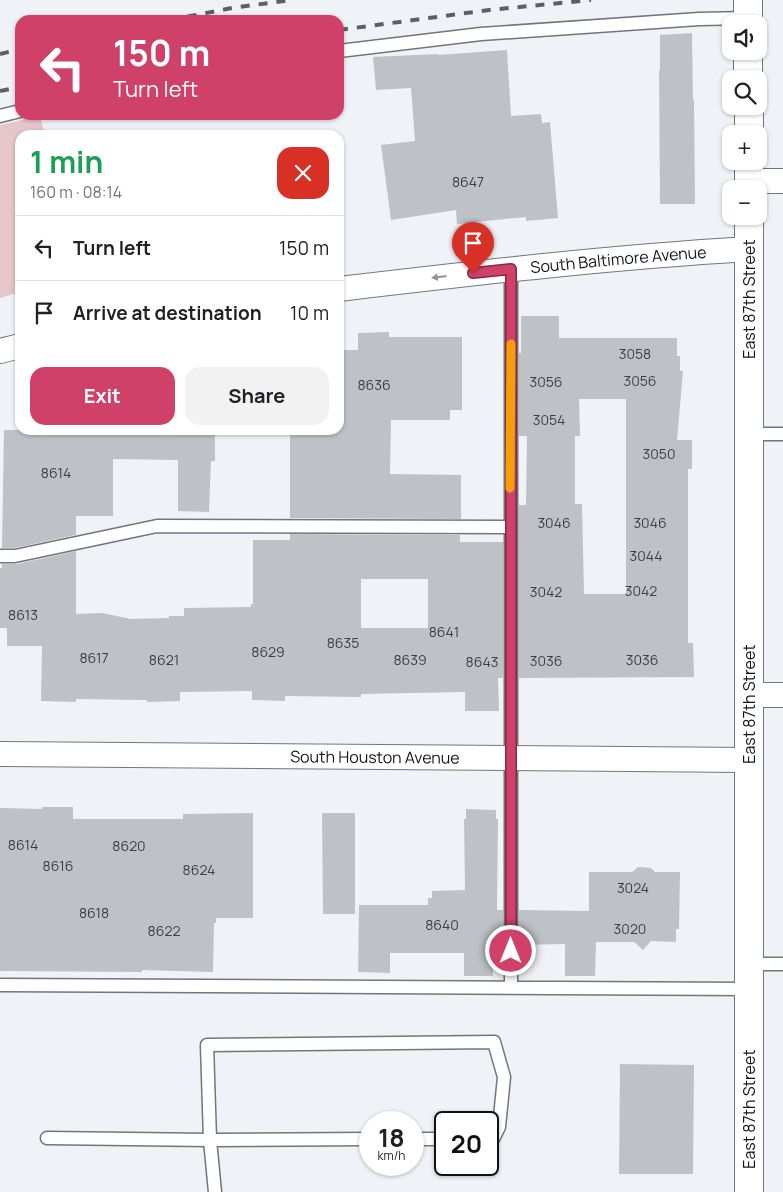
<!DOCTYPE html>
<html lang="en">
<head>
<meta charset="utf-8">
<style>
	body { margin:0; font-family:Manrope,sans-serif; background:#f2f2f2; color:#202124; height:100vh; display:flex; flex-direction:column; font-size:19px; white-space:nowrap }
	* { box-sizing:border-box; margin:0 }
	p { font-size:16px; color:#757577 }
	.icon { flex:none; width:28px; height:28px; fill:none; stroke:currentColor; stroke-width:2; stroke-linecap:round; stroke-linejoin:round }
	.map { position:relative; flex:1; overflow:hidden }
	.details { position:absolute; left:15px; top:130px; width:329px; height:305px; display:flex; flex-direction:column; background:#fff; border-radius:15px; box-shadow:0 1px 4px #0004 }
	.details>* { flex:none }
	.top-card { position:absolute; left:15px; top:15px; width:329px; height:105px; border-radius:15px; box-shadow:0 1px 4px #0004; background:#cf4168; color:#fff; overflow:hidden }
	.fabs { position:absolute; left:722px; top:15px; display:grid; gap:10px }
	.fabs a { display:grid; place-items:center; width:45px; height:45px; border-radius:10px; background:#fff; box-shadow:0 1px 4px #0004; font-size:25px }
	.speed { position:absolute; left:359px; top:1111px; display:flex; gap:10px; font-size:25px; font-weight:700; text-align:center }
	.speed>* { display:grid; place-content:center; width:65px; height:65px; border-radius:50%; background:#fff; box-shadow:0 1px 4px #0004; line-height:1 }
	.speed small { font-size:12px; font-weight:400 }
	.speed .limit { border:2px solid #111; border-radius:8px; background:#fff; color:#111 }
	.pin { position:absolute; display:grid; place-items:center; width:42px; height:42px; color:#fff; margin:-51px -21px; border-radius:50% 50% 50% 0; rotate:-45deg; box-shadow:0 0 5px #0007 }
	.pin .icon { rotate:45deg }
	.me { position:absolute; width:55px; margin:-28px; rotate:0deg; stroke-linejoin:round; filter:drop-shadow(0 0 4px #0008) }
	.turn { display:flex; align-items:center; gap:18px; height:105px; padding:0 15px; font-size:22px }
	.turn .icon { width:65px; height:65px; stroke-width:2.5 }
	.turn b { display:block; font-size:35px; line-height:42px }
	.round { display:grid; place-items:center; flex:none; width:52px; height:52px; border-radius:15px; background:#f2f2f2 }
	.overview { display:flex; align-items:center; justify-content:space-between; height:85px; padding:0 15px }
	h1 { font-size:30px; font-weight:700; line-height:38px; color:#1e9e55 }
	.action { display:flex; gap:10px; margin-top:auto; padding:10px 15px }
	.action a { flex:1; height:58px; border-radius:15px; background:#cf4168; color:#fff; font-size:20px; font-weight:700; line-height:58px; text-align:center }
	.action a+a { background:#f2f2f2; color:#202124 }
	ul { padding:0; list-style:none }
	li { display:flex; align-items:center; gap:15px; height:65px; padding:0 15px; border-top:1px solid #e0e0e0 }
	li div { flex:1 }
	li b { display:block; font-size:19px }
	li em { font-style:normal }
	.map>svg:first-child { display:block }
	.green { fill:#e6c6cb }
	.building { fill:#bec2c6; fill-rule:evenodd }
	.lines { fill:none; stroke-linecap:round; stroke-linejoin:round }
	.service-casing { stroke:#727679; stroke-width:15 }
	.minor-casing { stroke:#727679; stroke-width:26 }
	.secondary-casing { stroke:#727679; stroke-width:30 }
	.service { stroke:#fff; stroke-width:12 }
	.minor { stroke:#fff; stroke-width:24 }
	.secondary { stroke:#fff; stroke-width:28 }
	.rail { stroke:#5d6062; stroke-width:4; stroke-dasharray:9 9; stroke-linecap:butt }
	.oneway { fill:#949595 }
	.route-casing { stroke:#872a44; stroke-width:12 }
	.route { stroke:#cf4168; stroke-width:9 }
	.slow { stroke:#f59e0b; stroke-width:9 }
	.labels { text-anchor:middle; stroke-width:4; stroke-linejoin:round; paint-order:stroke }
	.number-label { font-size:14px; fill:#3c3f40 }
	.street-label { font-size:16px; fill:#111314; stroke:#fff }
</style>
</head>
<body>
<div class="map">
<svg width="783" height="1192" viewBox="0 0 783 1192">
	<rect width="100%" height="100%" fill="#eff3f7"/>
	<path class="green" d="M40 116 45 135H20V292L0 298V125Z"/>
	<path class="building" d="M692 33 693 100H694L695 204H660L659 70H660V35Z
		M507 50 511 116 541 114 542 123 550 122 558 218 526 221V217L457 224 456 210 391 220 381 145 415 141 411 88 376 90 373 57 437 54 438 55Z
		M521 316H559V338H677V356H680V371H683L677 440H692V469H688V643H693L694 677 519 678V505H526L527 436H519V353H521ZM579 399H626V594H584L582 504H575V436H580Z
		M389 332V337H462V410H450V420H391L390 474 461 475V519L290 518V430H339V350H358V333Z
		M4 430H215V461H211L209 512 178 511V460L113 459V516H76V535L14 548H2Z
		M290 534 460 535V542H503V678H498L499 711H465V692L361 694V697L285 696V701L252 700V691L180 692V701L147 702V700L76 699V702L41 701 42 646H7V628H0V568H2V564H17L76 551V614L102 613 131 619 169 618V616H184V608L251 607V604H253V540H290ZM361 579H428V628H361Z
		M42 807H73V819H183V814L253 813V918H216V923H214L213 972 142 970V972L0 971V808L42 809Z
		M466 809 496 810V819H498L497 910H503V945H493V976H464V953H390V973L358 972 359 905H428V898H432V891L465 890 464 819H466Z
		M322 813H355V914H323Z
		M638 867 651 868 655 872H680L679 929H676V942L651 941 643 950 634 942H596L595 976H565V944L519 945V910L589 911V872H632Z
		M620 1064 694 1065 693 1174H619Z"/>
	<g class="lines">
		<g class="service-casing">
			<path id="service" d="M339 51 481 34 699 19 749 18
				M0 116 20 111
				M748 434H783
				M0 556H15L157 526 511 527
				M749 964H783
				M0 985 749 989
				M511 988V269
				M47 1138 210 1140 370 1139
				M412 1139H445
				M215 1192 210 1140 207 1045 494 1042 504 1077 499 1127 493 1139H488"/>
		</g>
		<g class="minor-casing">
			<g id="minor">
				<path d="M749 181H783"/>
				<path id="s1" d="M339 289C475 273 612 257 749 249"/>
				<path d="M0 351 20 346"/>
				<path d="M749 695H783"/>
				<path id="s2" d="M0 754 749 760"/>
			</g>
		</g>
		<g class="secondary-casing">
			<path id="secondary" d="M748 0V24
				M748 51V79
				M749 106V134
				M749 161V189
				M749 216V1192"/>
		</g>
		<use href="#service" class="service"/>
		<use href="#minor" class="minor"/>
		<use href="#secondary" class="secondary"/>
		<path class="rail" d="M170 20 232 8 291 0
			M339 30 489 10 591 0
			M0 54 20 49
			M0 91 20 87"/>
	</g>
	<defs><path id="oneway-solid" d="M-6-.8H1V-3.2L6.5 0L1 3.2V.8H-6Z" transform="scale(1.25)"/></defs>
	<use class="oneway" href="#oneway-solid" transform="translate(439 277) rotate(173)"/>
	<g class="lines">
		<g class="route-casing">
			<path id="route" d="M473 273 511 269V951"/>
		</g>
		<use href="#route" class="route"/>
		<path class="slow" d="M510 488 511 344"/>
	</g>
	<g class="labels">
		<g class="number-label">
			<text x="468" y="187">8647</text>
			<text x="635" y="359">3058</text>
			<text x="640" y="386">3056</text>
			<text x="546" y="387">3056</text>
			<text x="374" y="390">8636</text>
			<text x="549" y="425">3054</text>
			<text x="659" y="459">3050</text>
			<text x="56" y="478">8614</text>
			<text x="554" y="528">3046</text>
			<text x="650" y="528">3046</text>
			<text x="646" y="561">3044</text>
			<text x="641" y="596">3042</text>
			<text x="546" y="597">3042</text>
			<text x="23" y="620">8613</text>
			<text x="444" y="637">8641</text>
			<text x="343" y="648">8635</text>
			<text x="268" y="657">8629</text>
			<text x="94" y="663">8617</text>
			<text x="164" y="665">8621</text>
			<text x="410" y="665">8639</text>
			<text x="642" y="665">3036</text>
			<text x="546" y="666">3036</text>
			<text x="482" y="667">8643</text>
			<text x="23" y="850">8614</text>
			<text x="129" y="851">8620</text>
			<text x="58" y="871">8616</text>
			<text x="199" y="875">8624</text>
			<text x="633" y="893">3024</text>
			<text x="94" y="918">8618</text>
			<text x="442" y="930">8640</text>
			<text x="630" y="934">3020</text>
			<text x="164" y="936">8622</text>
		</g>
		<g class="street-label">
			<text dy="6" stroke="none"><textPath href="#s1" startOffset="281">South Baltimore Avenue</textPath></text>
			<text transform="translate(749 299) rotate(-90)" y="6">East 87th Street</text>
			<text transform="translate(749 704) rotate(-90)" y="6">East 87th Street</text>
			<text dy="6" stroke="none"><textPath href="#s2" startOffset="375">South Houston Avenue</textPath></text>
			<text transform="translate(749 1109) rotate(-90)" y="6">East 87th Street</text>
		</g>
	</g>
</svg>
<div class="fabs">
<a><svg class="icon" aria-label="sound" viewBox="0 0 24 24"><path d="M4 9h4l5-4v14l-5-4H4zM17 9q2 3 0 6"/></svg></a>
<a><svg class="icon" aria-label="search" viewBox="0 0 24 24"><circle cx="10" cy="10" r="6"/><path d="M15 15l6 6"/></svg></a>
<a>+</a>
<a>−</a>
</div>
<div class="speed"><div>18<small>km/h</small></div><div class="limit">20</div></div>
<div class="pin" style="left:473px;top:273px;background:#d93025"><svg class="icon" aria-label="arrive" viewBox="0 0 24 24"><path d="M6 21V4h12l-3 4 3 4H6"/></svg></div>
<svg class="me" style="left:511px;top:951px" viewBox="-20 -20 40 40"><circle r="17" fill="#cf4168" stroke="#fff" stroke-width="3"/><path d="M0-11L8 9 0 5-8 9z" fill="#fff"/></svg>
<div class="top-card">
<div class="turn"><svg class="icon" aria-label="left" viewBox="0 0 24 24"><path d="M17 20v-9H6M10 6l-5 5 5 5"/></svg><div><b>150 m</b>Turn left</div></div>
</div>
<section class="details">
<div class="overview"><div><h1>1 min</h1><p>160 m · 08:14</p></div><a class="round" style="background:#d93025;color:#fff"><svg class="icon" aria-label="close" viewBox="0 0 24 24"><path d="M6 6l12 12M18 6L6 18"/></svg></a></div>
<ul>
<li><svg class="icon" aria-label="left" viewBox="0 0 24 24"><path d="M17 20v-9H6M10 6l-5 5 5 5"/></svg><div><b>Turn left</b></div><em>150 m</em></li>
<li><svg class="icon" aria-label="arrive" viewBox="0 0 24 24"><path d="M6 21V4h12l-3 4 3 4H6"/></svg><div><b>Arrive at destination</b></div><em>10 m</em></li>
</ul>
<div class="action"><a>Exit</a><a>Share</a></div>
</section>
</div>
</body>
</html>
